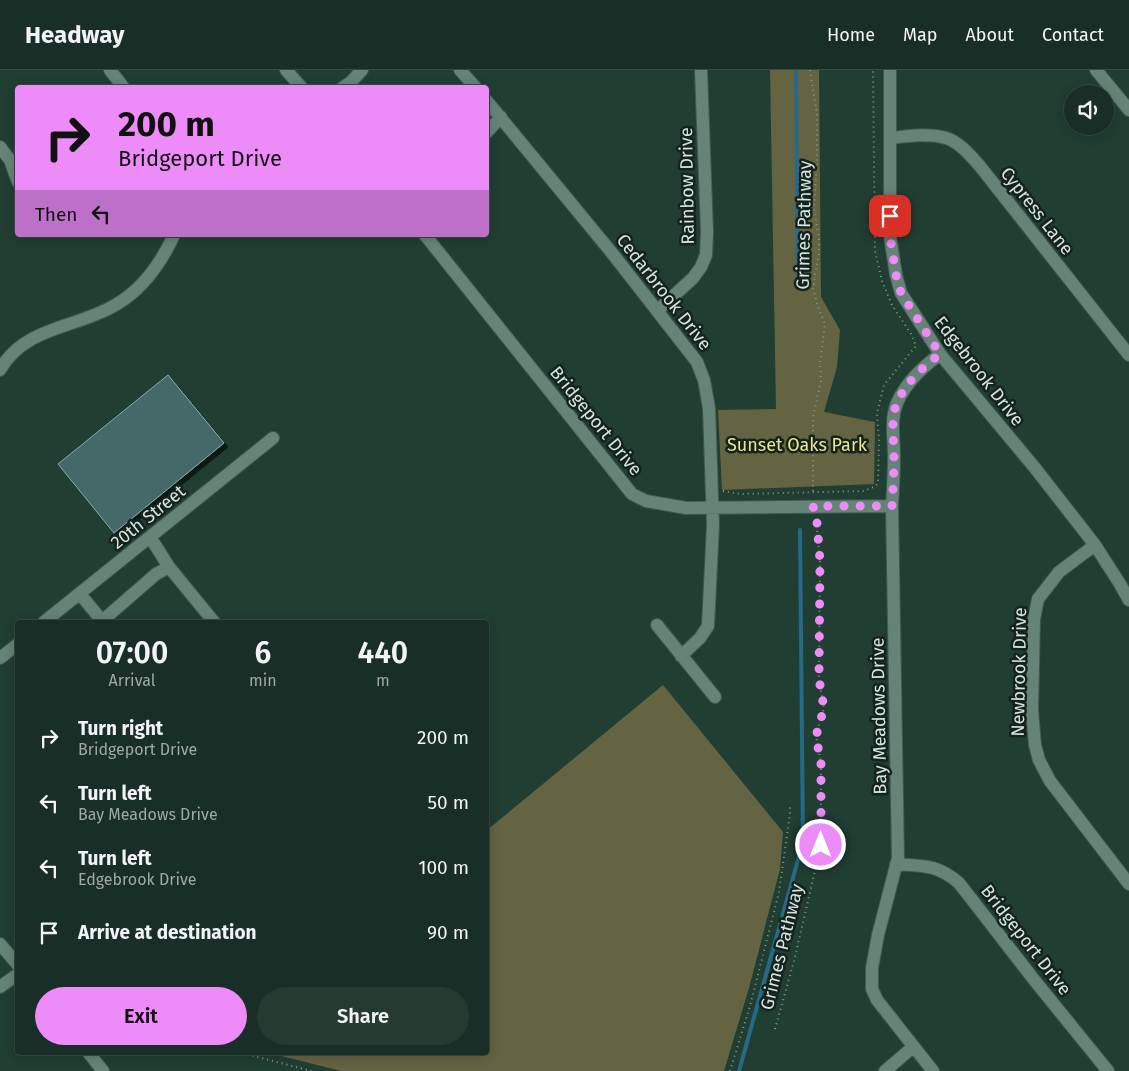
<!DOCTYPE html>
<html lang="en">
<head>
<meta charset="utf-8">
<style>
	body { margin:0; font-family:"Fira Sans",sans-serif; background:#263a32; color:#f1f3f6; height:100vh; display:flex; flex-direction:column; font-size:19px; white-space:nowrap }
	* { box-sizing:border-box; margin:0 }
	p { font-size:16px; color:#9fa8a7 }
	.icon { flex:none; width:28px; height:28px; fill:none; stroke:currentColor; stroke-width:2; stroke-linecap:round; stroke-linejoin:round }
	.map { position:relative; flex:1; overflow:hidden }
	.panel { position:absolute; left:15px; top:550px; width:474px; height:435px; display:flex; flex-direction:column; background:#192e26; border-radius:5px; box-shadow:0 2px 12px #0003,0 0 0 1px #374a43 }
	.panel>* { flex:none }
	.guide { position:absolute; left:15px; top:15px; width:474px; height:152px; border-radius:5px; box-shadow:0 2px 12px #0003,0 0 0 1px #374a43; background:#ed8cf9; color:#111; overflow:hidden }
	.controls { position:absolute; left:1064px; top:15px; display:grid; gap:10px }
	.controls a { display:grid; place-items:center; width:50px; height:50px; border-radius:50%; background:#192e26; box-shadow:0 2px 12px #0003,0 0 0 1px #374a43; font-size:25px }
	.pin { position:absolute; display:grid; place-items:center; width:42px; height:42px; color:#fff; margin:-21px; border-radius:10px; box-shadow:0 2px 8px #0006 }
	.me { position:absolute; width:55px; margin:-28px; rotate:0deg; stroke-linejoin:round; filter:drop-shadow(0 0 4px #0008) }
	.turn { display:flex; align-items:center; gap:18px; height:105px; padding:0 20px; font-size:22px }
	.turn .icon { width:65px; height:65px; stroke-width:2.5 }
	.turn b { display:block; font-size:35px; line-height:42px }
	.then { display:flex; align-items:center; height:48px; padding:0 20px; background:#0003; gap:10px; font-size:19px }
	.eta { display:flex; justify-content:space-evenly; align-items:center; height:85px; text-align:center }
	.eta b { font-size:30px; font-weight:600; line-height:35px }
	.action { display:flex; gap:10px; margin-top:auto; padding:10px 20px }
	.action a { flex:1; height:58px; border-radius:30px; background:#ed8cf9; color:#111; font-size:20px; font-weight:600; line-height:58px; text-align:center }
	.action a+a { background:#263a32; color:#f1f3f6 }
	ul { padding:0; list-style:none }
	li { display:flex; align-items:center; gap:15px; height:65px; padding:0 20px }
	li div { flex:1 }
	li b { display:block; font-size:19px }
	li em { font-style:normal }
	header { display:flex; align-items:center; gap:30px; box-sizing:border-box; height:70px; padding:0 25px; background:#192e26; border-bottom:1px solid #374a43 }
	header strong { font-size:24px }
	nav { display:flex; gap:28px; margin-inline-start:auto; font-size:18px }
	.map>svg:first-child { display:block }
	.green { fill:#646443 }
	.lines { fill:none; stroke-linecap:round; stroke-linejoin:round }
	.stream { stroke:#266a87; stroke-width:4 }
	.building { fill:#446768; stroke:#87acae; filter:url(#shadow) }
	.minor-casing { stroke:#405a52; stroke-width:14 }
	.path { stroke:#839991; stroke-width:2; stroke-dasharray:1 4; stroke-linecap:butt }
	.minor { stroke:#658477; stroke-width:12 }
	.route { stroke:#ed8cf9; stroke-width:9; stroke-dasharray:0 16.2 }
	.labels { text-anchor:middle; stroke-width:5; stroke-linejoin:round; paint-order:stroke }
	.street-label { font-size:18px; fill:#d4e5de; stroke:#15221d }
	.park-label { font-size:18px; fill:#e8e68c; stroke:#15221d }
</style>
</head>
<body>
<header>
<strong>Headway</strong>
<nav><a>Home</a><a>Map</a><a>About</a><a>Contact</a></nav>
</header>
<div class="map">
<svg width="1129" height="1001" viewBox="0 0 1129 1001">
	<defs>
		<filter id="shadow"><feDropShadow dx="4" dy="4" stdDeviation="0" flood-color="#0009"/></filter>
	</defs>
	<rect width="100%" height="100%" fill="#213e33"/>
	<path class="green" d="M770 0H819L821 227 840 260 837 297 824 342 875 352 874 414 722 420 718 340 776 339Z
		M663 615 783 762 780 799 749 918 724 1001H341L269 983 486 982V761Z"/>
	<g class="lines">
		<path class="stream" d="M796 0 798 215
			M739 1001 803 772 800 460"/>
	</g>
	<path class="building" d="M168 305 224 373 114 463 58 394Z"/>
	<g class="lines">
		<g class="minor-casing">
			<path id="minor" d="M110 0 124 18
				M286 0 302 18
				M460 0 476 18
				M890 0V166L896 205 901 223 940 284 1035 398 1095 475 1120 514 1129 530
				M1096 0 1129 40
				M342 18 351 12 362 0
				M486 30 612 183 697 292 704 310 709 338 713 455 708 556 700 568 681 586
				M486 63 501 47
				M891 68C908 66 929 63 946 68 959 72 970 85 979 95L1129 285
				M0 77 10 90 18 112
				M425 165 632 424 646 431 686 438 892 436
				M657 241 693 208 701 197 706 185 707 162 701 0
				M0 300C24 256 79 258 117 234 144 218 161 193 174 165
				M150 467 169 497
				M1095 475 1059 502 1038 529 1034 549 1032 640 1035 675 1039 690 1050 711 1129 814
				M80 524 103 552
				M102 551 156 504 169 497 214 552
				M44 552 273 368
				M657 555 715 627
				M0 588 18 574
				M896 794C923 796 937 794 959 813L1035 911 1108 1001
				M0 874 18 895
				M0 917 18 904
				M88 982 103 1001
				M885 1001 913 977
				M933 1001 877 930 872 919V898L878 865 898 788 892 436C893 420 894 403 894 386 894 368 890 350 897 333 906 312 923 297 940 284"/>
		</g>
		<path class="path" d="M810 0 817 45V88L814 141 819 168V182L813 218 818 237 825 254 820 293 821 311 813 347V423
			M723 421 740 424 864 421 876 416 878 411 879 371 877 343 884 315 916 276 911 264 892 235 882 211 875 181 873 0
			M775 959 794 891 821 775V693L816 666 824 638 819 609 820 490 816 449
			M238 982 312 1001
			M730 1001 750 936 779 822 790 744V734"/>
		<use href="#minor" class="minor"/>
	</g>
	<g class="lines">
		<path class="route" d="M821 775V694L816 666 824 638 819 609 820 490 817 453 813 436H892C893 420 894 403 894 386 894 368 890 350 897 333 906 312 923 297 940 284L901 223 896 205 890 166V146"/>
	</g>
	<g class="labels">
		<g class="street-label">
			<text transform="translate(687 116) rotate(-91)" y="6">Rainbow Drive</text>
			<text transform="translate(1037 141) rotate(52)" y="6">Cypress Lane</text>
			<text transform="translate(804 155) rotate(-89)" y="6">Grimes Pathway</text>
			<text transform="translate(664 222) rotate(52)" y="6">Cedarbrook Drive</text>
			<text transform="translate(979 301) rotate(52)" y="6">Edgebrook Drive</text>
			<text transform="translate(596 351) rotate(51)" y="6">Bridgeport Drive</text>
			<text transform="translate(148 447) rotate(-39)" y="6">20th Street</text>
			<text transform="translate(1019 602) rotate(-89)" y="6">Newbrook Drive</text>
			<text transform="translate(879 646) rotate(-91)" y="6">Bay Meadows Drive</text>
			<text transform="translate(1026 870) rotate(52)" y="6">Bridgeport Drive</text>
			<text transform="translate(782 877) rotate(-76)" y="6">Grimes Pathway</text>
		</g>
		<g class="park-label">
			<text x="797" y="381">Sunset Oaks Park</text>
		</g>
	</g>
</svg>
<div class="controls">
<a><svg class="icon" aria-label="sound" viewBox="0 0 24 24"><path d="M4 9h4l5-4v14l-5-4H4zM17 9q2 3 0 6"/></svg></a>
</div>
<div class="pin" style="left:890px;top:146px;background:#d93025"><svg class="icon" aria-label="arrive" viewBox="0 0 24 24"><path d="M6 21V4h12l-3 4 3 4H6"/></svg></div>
<svg class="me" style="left:821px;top:775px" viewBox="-20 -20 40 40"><circle r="17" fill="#ed8cf9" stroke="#fff" stroke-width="3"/><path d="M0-11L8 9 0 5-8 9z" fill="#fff"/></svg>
<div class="guide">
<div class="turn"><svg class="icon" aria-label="right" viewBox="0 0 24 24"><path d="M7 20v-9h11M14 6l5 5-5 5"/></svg><div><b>200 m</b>Bridgeport Drive</div></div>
<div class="then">Then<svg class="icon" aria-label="left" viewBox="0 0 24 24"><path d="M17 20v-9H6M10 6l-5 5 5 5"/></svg></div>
</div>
<section class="panel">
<div class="eta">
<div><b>07:00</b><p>Arrival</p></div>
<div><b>6</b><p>min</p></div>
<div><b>440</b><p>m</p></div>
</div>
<ul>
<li><svg class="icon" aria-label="right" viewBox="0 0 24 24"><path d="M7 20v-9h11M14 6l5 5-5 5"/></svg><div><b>Turn right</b><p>Bridgeport Drive</p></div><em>200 m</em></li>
<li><svg class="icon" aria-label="left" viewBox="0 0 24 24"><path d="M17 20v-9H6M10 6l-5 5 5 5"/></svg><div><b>Turn left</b><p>Bay Meadows Drive</p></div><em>50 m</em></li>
<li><svg class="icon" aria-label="left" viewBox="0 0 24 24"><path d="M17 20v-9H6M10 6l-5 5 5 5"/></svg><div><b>Turn left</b><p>Edgebrook Drive</p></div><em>100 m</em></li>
<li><svg class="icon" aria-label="arrive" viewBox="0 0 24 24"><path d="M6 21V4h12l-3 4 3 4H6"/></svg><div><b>Arrive at destination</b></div><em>90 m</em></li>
</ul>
<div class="action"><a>Exit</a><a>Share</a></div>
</section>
</div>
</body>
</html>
